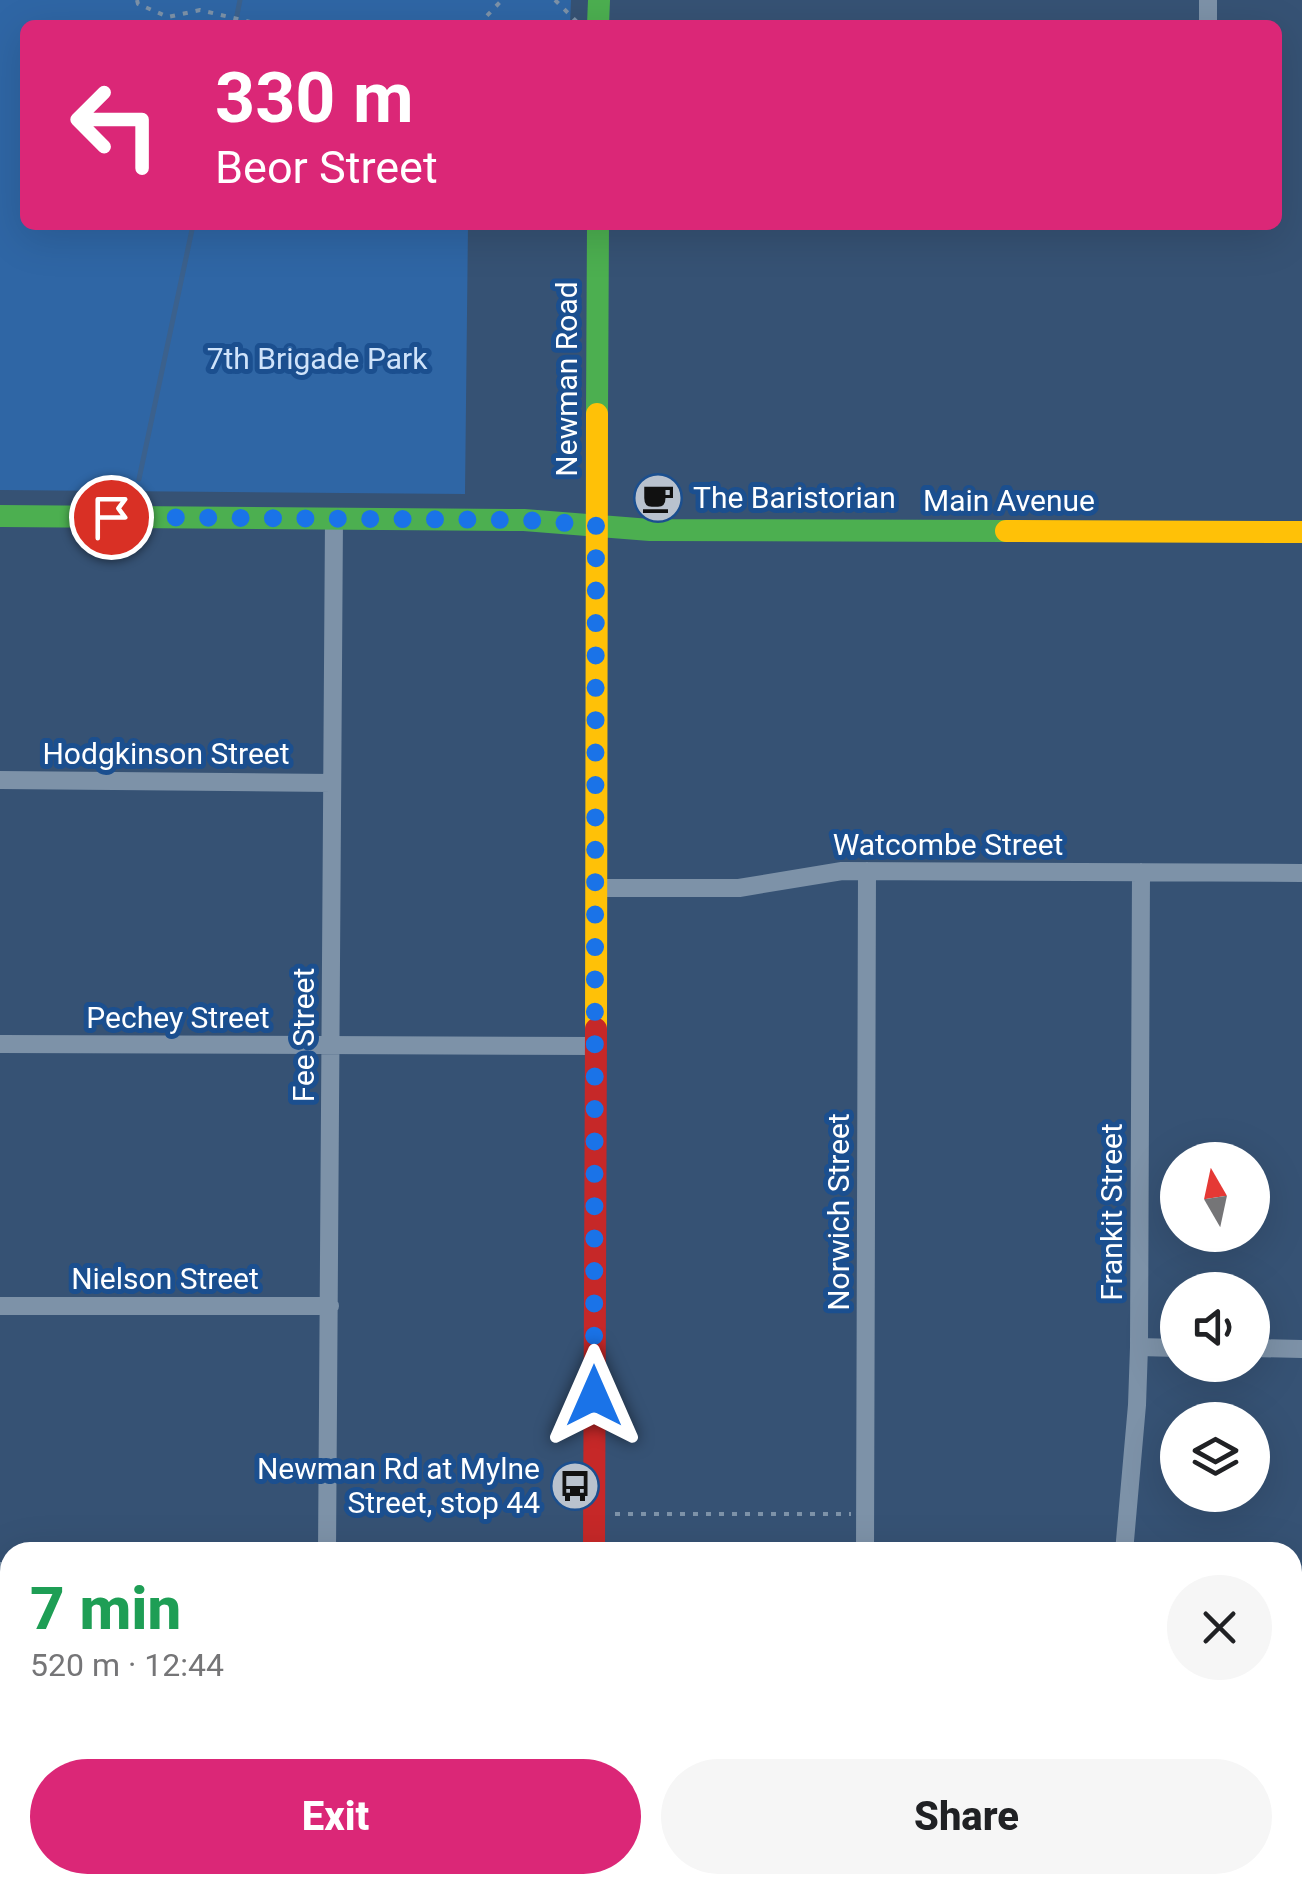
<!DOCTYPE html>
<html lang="en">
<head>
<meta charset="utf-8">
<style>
	body { margin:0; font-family:Roboto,sans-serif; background:#f6f6f6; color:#202124; height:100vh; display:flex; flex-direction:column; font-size:38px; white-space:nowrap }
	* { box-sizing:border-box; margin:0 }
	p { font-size:32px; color:#757577 }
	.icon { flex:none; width:55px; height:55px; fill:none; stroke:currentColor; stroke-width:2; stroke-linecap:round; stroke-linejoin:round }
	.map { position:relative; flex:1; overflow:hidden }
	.drawer { position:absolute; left:0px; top:1542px; width:1302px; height:352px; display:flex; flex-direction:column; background:#fff; border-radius:30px 30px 0 0; box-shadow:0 10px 40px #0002 }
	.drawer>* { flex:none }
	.banner { position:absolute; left:20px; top:20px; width:1262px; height:210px; border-radius:15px; box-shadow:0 10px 40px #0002; background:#db2777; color:#fff; overflow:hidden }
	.needle { width:65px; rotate:351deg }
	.tools { position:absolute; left:1160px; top:1142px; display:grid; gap:20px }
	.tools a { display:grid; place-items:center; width:110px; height:110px; border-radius:50%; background:#fff; box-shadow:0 10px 40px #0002; font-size:50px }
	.pin { position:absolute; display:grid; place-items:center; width:85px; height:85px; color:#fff; margin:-42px; border:5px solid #fff; border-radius:50%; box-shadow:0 2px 10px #0007 }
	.me { position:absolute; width:110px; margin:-55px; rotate:0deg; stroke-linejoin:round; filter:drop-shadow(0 0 8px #0008) }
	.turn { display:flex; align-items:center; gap:35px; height:210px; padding:0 30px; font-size:45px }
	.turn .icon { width:130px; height:130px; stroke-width:2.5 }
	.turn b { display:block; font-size:70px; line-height:85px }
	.round { display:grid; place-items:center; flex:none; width:105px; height:105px; border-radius:52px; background:#f6f6f6 }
	.headline { display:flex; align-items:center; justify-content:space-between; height:170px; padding:0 30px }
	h1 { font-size:60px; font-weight:800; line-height:75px; color:#1e9e55 }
	.cta { display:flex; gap:20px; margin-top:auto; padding:20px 30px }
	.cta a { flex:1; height:115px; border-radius:60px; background:#db2777; color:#fff; font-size:40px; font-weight:800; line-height:115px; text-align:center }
	.cta a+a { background:#f6f6f6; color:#202124 }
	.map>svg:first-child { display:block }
	.green { fill:#2f66a5 }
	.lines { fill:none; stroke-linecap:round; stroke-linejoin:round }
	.stream { stroke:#3b618d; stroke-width:5 }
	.building { fill:#526984; stroke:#92a2b6; stroke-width:2.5 }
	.path { stroke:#7d92a8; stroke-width:4; stroke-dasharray:5 8; stroke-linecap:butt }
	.street { stroke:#7d92a8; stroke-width:18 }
	.fast { stroke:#4caf50; stroke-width:22 }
	.slow { stroke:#ffc107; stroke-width:22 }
	.jam { stroke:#c62828; stroke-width:22 }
	.route { stroke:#1a73e8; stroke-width:18; stroke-dasharray:0 32.4 }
	.labels { text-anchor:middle; stroke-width:10; stroke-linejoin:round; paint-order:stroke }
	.park-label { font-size:30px; fill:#cfe3fa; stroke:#1b4f8f }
	.street-label { font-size:30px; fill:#fff; stroke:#1b4f8f }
	.poi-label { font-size:30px; fill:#fff; stroke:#1b4f8f; text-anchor:start }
</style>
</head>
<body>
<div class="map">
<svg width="1302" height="1893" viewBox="0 0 1302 1893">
	<rect width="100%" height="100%" fill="#365274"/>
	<path class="green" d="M0 0H571L570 25H25V225H468L465 494 0 490Z"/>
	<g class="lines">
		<path class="stream" d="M235 25 240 0
			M139 479 193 225"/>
	</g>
	<path class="building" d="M12 1885H42V1893H12Z
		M54 1885H82V1893H54Z
		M92 1885H115V1893H92Z
		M295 1885H381V1893H295Z
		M425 1885H445V1889H450V1893H425Z
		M465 1885H483L482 1893H464Z
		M508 1885H546V1893H508Z
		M618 1885H649V1893H619Z
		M867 1885H889L888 1893H867Z
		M906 1885H931V1893H906Z
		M959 1885H974V1893H959Z
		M1060 1885H1071L1070 1890 1095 1893H1060Z
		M1100 1885H1114V1893H1100Z
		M1246 1885H1292V1893H1246Z
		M560 1886 586 1887V1893H560Z
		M706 1886H738V1893H706Z
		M848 1888 849 1893H825V1889Z
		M1169 1889 1170 1893H1139V1890Z"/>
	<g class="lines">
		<path class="path" d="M137 0 138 4 168 17 200 10 263 25
			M555 0 579 24
			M478 25 502 0
			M615 1514H851
			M675 1893V1885"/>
		<path class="street" d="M1208 25V0
			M0 780 332 783
			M596 888H739L842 871 1302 873
			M0 1044 595 1046
			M0 1306H330
			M1139 1347 1178 1348
			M1252 1348 1302 1349
			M327 1552 334 519
			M865 1552 867 871
			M1124 1552 1137 1405 1139 1347 1141 872
			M0 1571H10
			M1292 1606H1302"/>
		<path class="fast" d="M598 25 599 0
			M597 414 598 225
			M0 516 524 520 650 530 1006 531
			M1292 1840H1302"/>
		<path class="slow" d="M1006 531 1302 532
			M596 1029 597 414
			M0 1835H10
			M154 1885V1893"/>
		<path class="jam" d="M594 1552 596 1029"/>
	</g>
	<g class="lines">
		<path class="route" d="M111 517 524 520 596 525 594 1396"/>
	</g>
	<defs>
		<g id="cafe-disc" transform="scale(2.5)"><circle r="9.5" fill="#b9c2ce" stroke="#1b4f8f"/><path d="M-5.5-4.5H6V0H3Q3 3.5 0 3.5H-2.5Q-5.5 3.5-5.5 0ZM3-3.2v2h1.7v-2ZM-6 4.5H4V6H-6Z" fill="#111"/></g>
		<g id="bus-disc" transform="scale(2.5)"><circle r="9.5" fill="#b9c2ce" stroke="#1b4f8f"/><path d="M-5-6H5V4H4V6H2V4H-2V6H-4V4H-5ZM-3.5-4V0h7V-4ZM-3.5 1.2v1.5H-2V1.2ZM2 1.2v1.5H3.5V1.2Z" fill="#111"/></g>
	</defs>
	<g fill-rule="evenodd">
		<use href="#cafe-disc" x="658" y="498"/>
		<use href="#bus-disc" x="575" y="1486"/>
	</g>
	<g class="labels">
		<g class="park-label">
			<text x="317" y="369">7th Brigade Park</text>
		</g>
		<g class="street-label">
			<text transform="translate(567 379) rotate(-90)" y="10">Newman Road</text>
			<text x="1009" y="511">Main Avenue</text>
			<text x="166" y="764">Hodgkinson Street</text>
			<text x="948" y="855">Watcombe Street</text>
			<text x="178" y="1028">Pechey Street</text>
			<text transform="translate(304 1035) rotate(-90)" y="10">Fee Street</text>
			<text transform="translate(839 1212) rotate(-90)" y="10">Norwich Street</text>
			<text transform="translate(1112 1212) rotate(-90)" y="10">Frankit Street</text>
			<text x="165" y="1289">Nielson Street</text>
		</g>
		<g class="poi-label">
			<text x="693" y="508">The Baristorian</text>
			<text x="540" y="1479" text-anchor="end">Newman Rd at Mylne<tspan x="540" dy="34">Street, stop 44</tspan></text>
		</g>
	</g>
</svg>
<div class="tools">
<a><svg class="needle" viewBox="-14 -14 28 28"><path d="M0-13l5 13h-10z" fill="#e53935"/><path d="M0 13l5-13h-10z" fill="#757577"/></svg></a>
<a><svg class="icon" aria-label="sound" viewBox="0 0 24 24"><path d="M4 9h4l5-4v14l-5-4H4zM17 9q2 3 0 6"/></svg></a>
<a><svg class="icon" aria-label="layers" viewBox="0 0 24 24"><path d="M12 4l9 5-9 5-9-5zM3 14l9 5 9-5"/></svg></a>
</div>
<div class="pin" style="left:111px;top:517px;background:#d93025"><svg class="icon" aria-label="arrive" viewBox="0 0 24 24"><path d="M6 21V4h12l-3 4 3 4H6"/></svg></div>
<svg class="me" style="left:594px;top:1396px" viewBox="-20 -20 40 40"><path d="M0-17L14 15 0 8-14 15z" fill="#1a73e8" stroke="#fff" stroke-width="4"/></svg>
<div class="banner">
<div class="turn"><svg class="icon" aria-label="left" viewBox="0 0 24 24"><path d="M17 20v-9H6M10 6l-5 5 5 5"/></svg><div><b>330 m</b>Beor Street</div></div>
</div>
<section class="drawer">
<div class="headline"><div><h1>7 min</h1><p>520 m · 12:44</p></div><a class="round"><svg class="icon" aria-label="close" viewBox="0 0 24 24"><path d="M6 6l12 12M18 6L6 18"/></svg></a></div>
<div class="cta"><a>Exit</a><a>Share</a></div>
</section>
</div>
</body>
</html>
